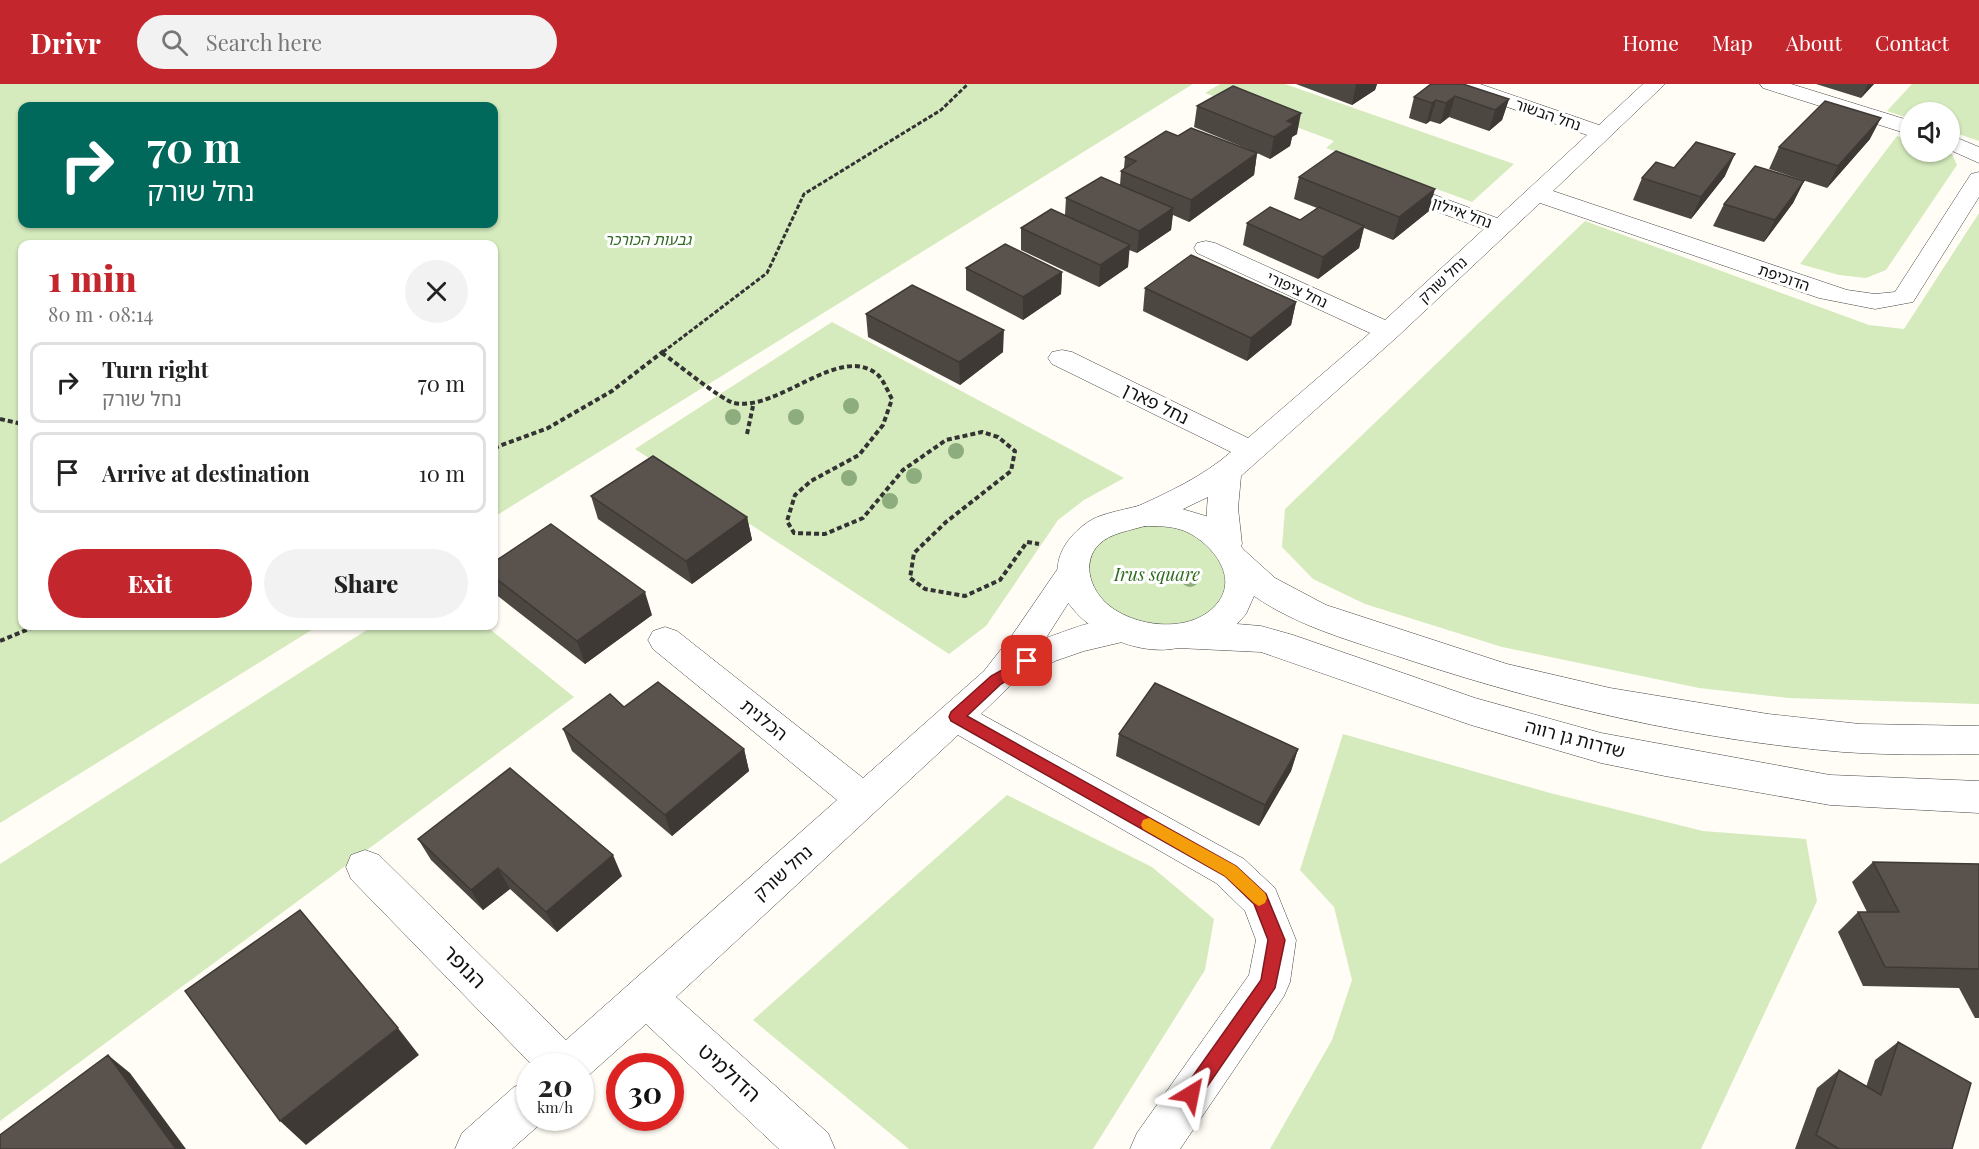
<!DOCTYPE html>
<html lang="en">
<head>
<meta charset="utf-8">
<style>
	body { margin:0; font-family:"Playfair Display","Noto Sans Hebrew",serif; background:#f2f2f2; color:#222; height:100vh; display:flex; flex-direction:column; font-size:22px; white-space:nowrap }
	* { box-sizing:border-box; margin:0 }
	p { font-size:20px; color:#767676 }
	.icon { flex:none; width:33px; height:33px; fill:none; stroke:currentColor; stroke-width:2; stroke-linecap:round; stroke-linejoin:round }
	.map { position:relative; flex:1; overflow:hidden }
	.panel { position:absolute; left:18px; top:156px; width:480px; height:390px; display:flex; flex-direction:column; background:#fff; border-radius:12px; box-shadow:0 2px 4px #0004 }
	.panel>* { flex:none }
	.hud { position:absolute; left:18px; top:18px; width:480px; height:126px; border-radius:12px; box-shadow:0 2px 4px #0004; background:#00695c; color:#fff; overflow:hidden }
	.fabs { position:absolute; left:1900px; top:18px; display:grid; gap:12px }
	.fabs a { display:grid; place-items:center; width:60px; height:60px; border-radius:50%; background:#fff; box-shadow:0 2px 4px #0004; font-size:30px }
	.speed { position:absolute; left:516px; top:969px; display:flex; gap:12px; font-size:30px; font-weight:700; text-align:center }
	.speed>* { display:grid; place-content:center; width:78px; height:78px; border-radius:50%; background:#fff; box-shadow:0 2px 4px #0004; line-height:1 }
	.speed small { font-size:15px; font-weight:400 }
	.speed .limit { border:9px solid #d22; background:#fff; color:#111 }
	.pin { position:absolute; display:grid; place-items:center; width:51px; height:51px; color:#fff; margin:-26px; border-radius:12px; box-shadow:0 3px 9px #0006 }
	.me { position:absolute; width:66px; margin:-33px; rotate:35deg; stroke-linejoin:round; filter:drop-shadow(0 0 4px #0008) }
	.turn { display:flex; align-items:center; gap:21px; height:126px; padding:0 30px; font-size:27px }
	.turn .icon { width:78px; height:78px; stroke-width:2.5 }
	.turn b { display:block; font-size:42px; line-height:51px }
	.round { display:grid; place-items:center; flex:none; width:63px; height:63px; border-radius:32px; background:#f2f2f2 }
	.head { display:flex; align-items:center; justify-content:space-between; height:102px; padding:0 30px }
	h1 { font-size:36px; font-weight:800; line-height:45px; color:#c4262e }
	.primary-button { display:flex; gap:12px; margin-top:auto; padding:12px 30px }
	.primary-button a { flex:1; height:69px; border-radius:36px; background:#c4262e; color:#fff; font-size:24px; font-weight:800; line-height:69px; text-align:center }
	.primary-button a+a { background:#f2f2f2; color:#222 }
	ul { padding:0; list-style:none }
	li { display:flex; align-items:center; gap:18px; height:81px; margin:0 12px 9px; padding:0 18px; border:3px solid #e0e0e0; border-radius:12px }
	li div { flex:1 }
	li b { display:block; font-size:22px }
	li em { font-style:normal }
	header { display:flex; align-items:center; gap:36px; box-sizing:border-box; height:84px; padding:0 30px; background:#c4262e; color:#fff }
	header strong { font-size:28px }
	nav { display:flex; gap:33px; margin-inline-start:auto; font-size:21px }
	.search { width:420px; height:54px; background:#f2f2f2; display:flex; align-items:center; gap:15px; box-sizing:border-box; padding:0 21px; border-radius:33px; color:#767676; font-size:22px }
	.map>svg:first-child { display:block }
	.green { fill:#d5ebbd; fill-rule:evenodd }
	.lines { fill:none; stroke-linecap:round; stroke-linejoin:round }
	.minor-casing { stroke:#444; stroke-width:1 }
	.tertiary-casing { stroke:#444; stroke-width:1 }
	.path-far1 { stroke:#333; stroke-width:3; stroke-dasharray:4.5 2; stroke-linecap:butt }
	.path { stroke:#333; stroke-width:4; stroke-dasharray:5 3; stroke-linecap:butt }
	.minor { fill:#fff; fill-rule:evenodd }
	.tertiary { fill:#fff; fill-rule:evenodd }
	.tree { fill:#8dad7f }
	.wall { fill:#4d4742 }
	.shaded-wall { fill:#3f3936 }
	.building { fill:#5a524d; stroke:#3f3936; stroke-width:1.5 }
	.route { fill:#c4262e; stroke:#7f191e; stroke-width:1.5 }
	.slow { fill:#f59e0b }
	.labels { text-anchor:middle; stroke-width:6; stroke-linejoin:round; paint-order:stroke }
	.far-street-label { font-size:15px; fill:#111; stroke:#fff }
	.far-park-label { font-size:15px; font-style:italic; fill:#2f6b1f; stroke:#fff }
	.street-label { font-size:18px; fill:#111; stroke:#fff }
	.park-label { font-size:18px; font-style:italic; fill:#2f6b1f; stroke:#fff }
	.near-street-label { font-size:21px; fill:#111; stroke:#fff }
</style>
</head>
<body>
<header>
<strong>Drivr</strong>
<div class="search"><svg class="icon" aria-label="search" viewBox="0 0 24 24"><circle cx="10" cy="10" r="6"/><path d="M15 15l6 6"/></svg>Search here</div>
<nav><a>Home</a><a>Map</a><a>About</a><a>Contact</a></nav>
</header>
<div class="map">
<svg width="1979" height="1065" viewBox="0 0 1979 1065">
	<rect width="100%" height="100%" fill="#fffdf5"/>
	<path class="green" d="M0 0H1193L494 433V160H22V542H318L0 739ZM494 22V140H22V22Z
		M1220 0H1285L1514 80 1472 118 1326 64 1334 57 1205 9Z
		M1912 0H1979V57L1950 47V28H1911V35L1887 27Z
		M1897 52 1911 56V68H1944L1952 70 1957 81 1886 186 1866 194 1839 191 1800 180Z
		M1979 129V620L1789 614 1699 604 1502 563 1365 520 1313 495 1282 463 1285 425 1585 137 1869 241 1904 245Z
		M832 238 1124 394 1084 416 1058 436 986 542 949 570 635 365Z
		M1169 440 1205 455 1230 493 1217 525 1199 536 1177 543H1152L1107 528 1084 496 1091 463 1123 442Z
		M373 542H486L574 613 0 1037V780Z
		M1343 650 1550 709 1703 747 1806 755 1817 817 1701 1065H1270L1332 956 1352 896 1334 823 1300 786Z
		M1007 711 1152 783 1214 835 1205 886 1093 1065H909L753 936Z"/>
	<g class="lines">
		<g class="minor-casing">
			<path id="minor" d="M1450 0H1480L1599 41 1643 0H1665L1553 107 1847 206 1875 210 1895 208 1971 90 1979 88V113L1913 218 1875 225 1819 214 1540 119 1397 253 1241 392 1238 424 1242 460 1237 468 1226 471 1215 468C1205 452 1206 432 1208 413L1156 438 1145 442 1134 438 1130 431 1134 424C1169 408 1202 393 1231 368L1052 280 1048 274 1052 268 1062 266 1072 268 1248 354 1370 249 1197 169 1194 164 1197 159 1206 157 1215 159 1385 236 1484 145 1381 107 1377 102 1381 97 1389 95 1397 97 1497 134 1587 51 1453 4Z
				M1760 0H1791L1911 37V51L1763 4Z
				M1950 51 1979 63V79L1950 66Z
				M1072 476 1083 480 1088 488 1046 554C1072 545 1108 529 1135 537L1140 546 1135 555 1084 567 1055 577 1013 599 981 630 1244 775 1275 804 1296 856 1290 898 1284 912 1180 1065H1130L1137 1049 1249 891 1256 856 1245 827 1216 799 958 651 676 913 828 1049 835 1065H779L646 940 580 999V982H533L351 795 346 783 351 771 365 766 379 771 566 956 837 716 653 565 648 556 653 547 665 543 677 547 863 694 984 587 1013 550 1061 480Z
				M530 997V1034L546 1035 512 1065H455L462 1049 514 1003Z"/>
		</g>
		<g class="tertiary-casing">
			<path id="tertiary" d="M1145 420 1179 424 1209 433 1225 443 1244 466 1275 494 1326 521 1507 580 1610 604 1768 630 1860 640 1979 642V670C1934 671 1888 671 1843 668 1696 656 1549 622 1409 576 1356 558 1300 544 1254 512L1246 530 1237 540 1261 542 1293 551 1475 614 1601 649 1830 691 1979 697V729L1830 721 1665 692 1601 679 1471 641 1261 568 1178 564C1108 579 1006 496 1088 438 1100 429 1130 425 1145 420ZM1145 442C1157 442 1170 442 1182 446 1207 455 1239 489 1219 517 1194 552 1131 544 1104 517 1083 495 1083 463 1114 451 1124 447 1135 445 1145 442Z"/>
		</g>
		<path class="path-far1" d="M663 268 767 189 804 110 941 26 968 0"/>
		<path class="path" d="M662 269C675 278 723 317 734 319 779 328 840 258 878 291 884 297 888 308 892 315L883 341 859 371 811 397 795 411 787 437 794 449 825 450 863 434 903 386 946 356 982 348 998 353 1015 367 1011 387 946 438 914 469 910 494 925 505 965 512 1000 496 1027 458 1039 460
			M0 335 22 340
			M747 350 753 322
			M494 364 548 344 612 307 665 266
			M0 557 36 542"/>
		<use href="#minor" class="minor"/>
		<use href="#tertiary" class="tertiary"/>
	</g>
	<g class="tree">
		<circle cx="851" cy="322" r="8"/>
		<circle cx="733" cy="333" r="8"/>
		<circle cx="796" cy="333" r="8"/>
		<circle cx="956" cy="367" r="8"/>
		<circle cx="914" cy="392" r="8"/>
		<circle cx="849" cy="394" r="8"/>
		<circle cx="890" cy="417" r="8"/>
		<circle cx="1190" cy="494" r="9"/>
	</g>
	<path class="wall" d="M1296 0H1377L1375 6 1352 21Z
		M1431 0 1509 15 1502 36 1489 47 1449 33 1440 40 1430 37 1426 40 1409 34 1414 13Z
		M1816 0H1874L1861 14Z
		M1197 22 1297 50 1292 53 1290 62 1270 75 1257 69 1254 91 1189 138 1173 131 1171 146 1137 169 1129 166 1128 183 1099 203 1021 166V144L1065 131 1066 114 1120 101 1121 87 1124 84 1125 73 1250 66 1194 43Z
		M1870 55 1827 104 1769 85 1779 63Z
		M1674 84 1725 92 1691 135 1633 116 1642 94Z
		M1299 93 1429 127 1393 156 1364 144 1359 164 1318 195 1243 161 1247 139 1300 136 1317 124 1294 115Z
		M1804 97 1793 119 1764 158 1713 142 1724 120Z
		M966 184 1062 188 1061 210 1023 236 966 206Z
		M1145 204 1296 218 1291 241 1247 277 1143 227Z
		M866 230 1003 268 960 301 868 253Z
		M591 412 747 433 752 456 692 500 598 435Z
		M494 478 652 531 585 580 494 509Z
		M624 623 744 665 749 687 672 752 572 667 563 645Z
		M1119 650 1298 665 1291 687 1259 742 1116 672Z
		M418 755 622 792 557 848 510 805 483 826 431 776Z
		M1873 778 1979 780V934H1975L1959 904 1863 902 1838 848 1858 828H1867L1852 798Z
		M1898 958 1952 1065H1795L1817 1004 1839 986 1866 1003 1875 976Z"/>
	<path class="shaded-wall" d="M1356 0H1377L1375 6 1352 21Z
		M1868 0H1874L1861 14Z
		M1455 12 1449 33 1440 40 1446 19Z
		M1509 15 1502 36 1489 47 1495 26Z
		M1436 16 1430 37 1426 40 1432 19Z
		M1301 29 1297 50 1292 53 1290 62 1270 75 1274 53 1287 37Z
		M1881 34 1870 55 1827 104 1838 82Z
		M1257 69 1254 91 1189 138 1191 116Z
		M1735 70 1725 92 1691 135 1701 113Z
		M1804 97 1793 119 1764 158 1775 136Z
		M1435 105 1429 127 1393 156 1399 133Z
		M1173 124 1171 146 1137 169 1139 147Z
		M1364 142 1359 164 1318 195 1323 173Z
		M1130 161 1128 183 1099 203 1100 181Z
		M1062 188 1061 210 1023 236V213Z
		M1296 218 1291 241 1247 277 1251 254Z
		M1004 246 1003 268 960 301 959 278Z
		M747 433 752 456 692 500 686 477Z
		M645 508 652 531 585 580 577 557Z
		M744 665 749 687 672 752 665 731Z
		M1298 665 1291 687 1259 742 1265 721Z
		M613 771 622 792 557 848 546 828Z
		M498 784 510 805 483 826 471 806Z
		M398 944 419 971 306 1061 280 1037Z
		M108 971 130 989 186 1065H176Z"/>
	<path class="building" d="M1431 0H1463L1509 15 1495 26 1455 12 1446 19 1436 16 1432 19 1414 13Z
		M1233 2 1301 29 1287 37 1294 40 1274 53 1197 22Z
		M1825 17 1881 34 1838 82 1779 63Z
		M1191 44 1257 69 1191 116 1121 87 1136 77 1125 73 1166 47 1178 52Z
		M1696 58 1735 70 1701 113 1642 94 1656 78 1674 84Z
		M1336 67 1435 105 1399 133 1299 93Z
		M1755 82 1804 97 1775 136 1724 120Z
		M1101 93 1173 124 1139 147 1066 114Z
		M1270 123 1300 136 1319 123 1364 142 1323 173 1247 139Z
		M1051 125 1130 161 1100 181 1021 144Z
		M1005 160 1062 188 1023 213 966 184Z
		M1191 171 1296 218 1251 254 1145 204Z
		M912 201 1004 246 959 278 866 230Z
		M653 372 747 433 686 477 591 412Z
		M551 440 645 508 577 557 494 493V478Z
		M658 598 744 665 665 731 563 645 610 610 624 623Z
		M1155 599 1298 665 1265 721 1119 650Z
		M510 684 613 771 546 828 498 784 471 806 418 755Z
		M1873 778 1979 780V885L1885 883 1858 828H1899Z
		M300 826 398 944 280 1037 185 907Z
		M1898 958 1971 999 1952 1065H1839L1816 1051 1839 986 1881 1011Z
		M108 971 176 1065H0V1051Z"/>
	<path class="route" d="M1027 572 1034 577 1032 581 1001 600 967 632 1236 782 1266 810 1285 856 1275 904 1198 1016 1191 1019 1185 1016 1182 1010 1185 1003 1261 896 1268 856 1254 820 1225 792 951 637 949 633 951 628 991 592Z"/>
	<path class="slow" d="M1149 734 1236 782 1265 809 1267 814 1265 819 1259 822 1254 819 1225 792 1143 745 1141 741 1143 736Z"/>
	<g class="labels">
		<g class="far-street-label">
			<text transform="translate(1548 31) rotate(19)" y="5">נחל הבשור</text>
			<text transform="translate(1462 129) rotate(20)" y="5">נחל איילון</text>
			<text transform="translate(1784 194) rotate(19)" y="5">הדוכיפת</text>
			<text transform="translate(1443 196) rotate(-43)" y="5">נחל שורק</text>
			<text transform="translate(1297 206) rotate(25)" y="5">נחל ציפורי</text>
		</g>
		<g class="far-park-label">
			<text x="648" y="161">גבעות הכורכר</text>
		</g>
		<g class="street-label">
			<text transform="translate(1156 320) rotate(26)" y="6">נחל פארן</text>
			<text transform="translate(764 636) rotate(39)" y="6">הכלנית</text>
			<text transform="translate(1575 655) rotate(15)" y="6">שדרות גן רווה</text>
			<text transform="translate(783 789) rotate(-42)" y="6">נחל שורק</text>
		</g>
		<g class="park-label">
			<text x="1157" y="497">Irus square</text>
		</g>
		<g class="near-street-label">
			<text transform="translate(464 883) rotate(45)" y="7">הנופר</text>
			<text transform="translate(729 989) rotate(42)" y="7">הדולמיט</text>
		</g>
	</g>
</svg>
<div class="fabs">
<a><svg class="icon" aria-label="sound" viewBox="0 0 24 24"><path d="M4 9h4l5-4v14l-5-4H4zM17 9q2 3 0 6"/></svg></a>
</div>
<div class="speed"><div>20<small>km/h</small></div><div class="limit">30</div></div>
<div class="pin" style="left:1027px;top:577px;background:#d93025"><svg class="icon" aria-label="arrive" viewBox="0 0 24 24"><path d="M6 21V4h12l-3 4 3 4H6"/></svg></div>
<svg class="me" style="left:1191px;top:1010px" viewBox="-20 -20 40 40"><path d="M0-17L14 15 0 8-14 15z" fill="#c4262e" stroke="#fff" stroke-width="4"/></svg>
<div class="hud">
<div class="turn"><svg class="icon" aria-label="right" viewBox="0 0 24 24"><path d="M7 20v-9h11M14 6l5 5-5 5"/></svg><div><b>70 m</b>נחל שורק</div></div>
</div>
<section class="panel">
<div class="head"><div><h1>1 min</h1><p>80 m · 08:14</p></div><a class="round"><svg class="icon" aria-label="close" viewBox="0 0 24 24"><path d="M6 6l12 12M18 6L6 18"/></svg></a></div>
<ul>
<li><svg class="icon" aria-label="right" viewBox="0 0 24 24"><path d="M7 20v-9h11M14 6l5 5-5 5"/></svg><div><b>Turn right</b><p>נחל שורק</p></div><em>70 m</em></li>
<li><svg class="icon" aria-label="arrive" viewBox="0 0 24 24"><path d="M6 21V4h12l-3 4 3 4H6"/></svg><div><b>Arrive at destination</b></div><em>10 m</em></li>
</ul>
<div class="primary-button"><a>Exit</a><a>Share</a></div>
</section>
</div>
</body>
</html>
